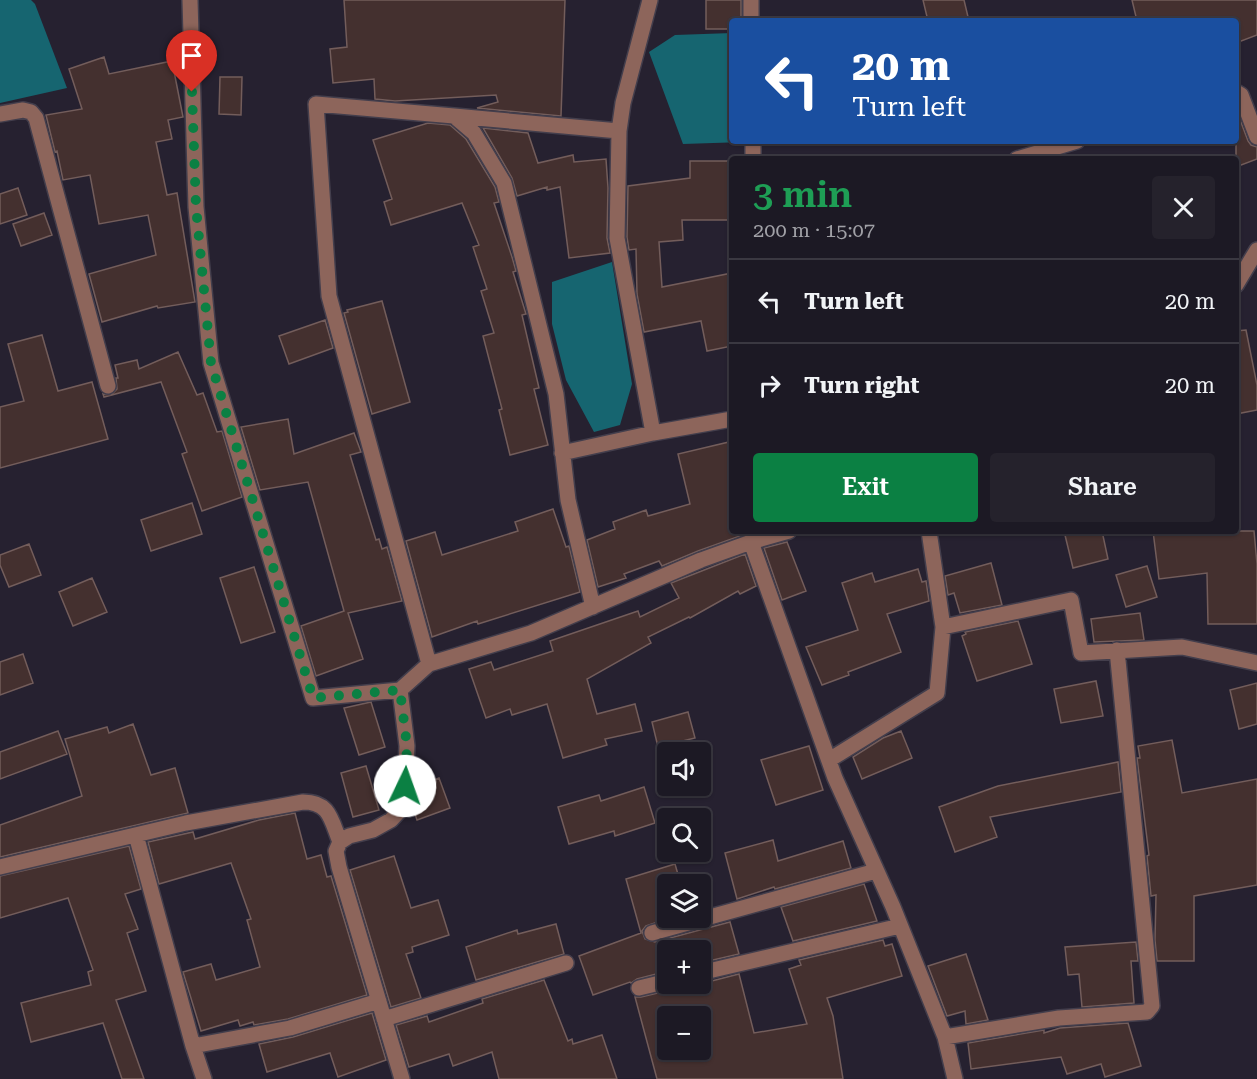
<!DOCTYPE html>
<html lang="en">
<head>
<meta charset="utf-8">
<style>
	body { margin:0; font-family:"Roboto Serif",serif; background:#25222c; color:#f1f3f6; height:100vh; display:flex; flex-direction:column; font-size:22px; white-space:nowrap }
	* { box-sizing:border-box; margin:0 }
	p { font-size:20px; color:#a0a0a6 }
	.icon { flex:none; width:33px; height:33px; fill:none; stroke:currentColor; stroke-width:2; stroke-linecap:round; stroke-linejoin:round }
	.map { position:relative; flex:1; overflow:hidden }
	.side { position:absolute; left:729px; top:156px; width:510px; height:378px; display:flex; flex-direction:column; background:#1c1924; border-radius:6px; box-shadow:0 2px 4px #0004,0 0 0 2px #3a3841 }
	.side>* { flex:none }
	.banner { position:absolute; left:729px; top:18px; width:510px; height:126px; border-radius:6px; box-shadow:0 2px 4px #0004,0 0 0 2px #3a3841; background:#1a4fa0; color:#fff; overflow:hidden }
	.tools { position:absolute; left:657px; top:742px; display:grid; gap:12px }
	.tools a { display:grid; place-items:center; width:54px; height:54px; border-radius:6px; background:#1c1924; box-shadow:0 2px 4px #0004,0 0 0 2px #3a3841; font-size:30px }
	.pin { position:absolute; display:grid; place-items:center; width:51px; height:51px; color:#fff; margin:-62px -26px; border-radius:50% 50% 50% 0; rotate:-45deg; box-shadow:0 0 6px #0007 }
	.pin .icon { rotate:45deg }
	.me { position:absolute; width:66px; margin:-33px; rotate:3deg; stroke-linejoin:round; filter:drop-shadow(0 0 4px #0008) }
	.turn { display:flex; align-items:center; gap:21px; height:126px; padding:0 24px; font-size:27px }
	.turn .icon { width:78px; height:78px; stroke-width:2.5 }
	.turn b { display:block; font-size:42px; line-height:51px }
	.round { display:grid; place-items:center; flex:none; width:63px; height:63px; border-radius:6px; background:#25222c }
	.headline { display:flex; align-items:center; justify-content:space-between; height:102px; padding:0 24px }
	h1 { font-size:36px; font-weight:600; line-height:45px; color:#1e9e55 }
	.primary-button { display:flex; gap:12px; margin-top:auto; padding:12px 24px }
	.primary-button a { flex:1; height:69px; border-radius:6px; background:#0b8043; color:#fff; font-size:24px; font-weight:600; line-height:69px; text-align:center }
	.primary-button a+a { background:#25222c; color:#f1f3f6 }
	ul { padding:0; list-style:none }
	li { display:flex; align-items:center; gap:18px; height:84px; padding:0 24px; border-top:2px solid #3a3841 }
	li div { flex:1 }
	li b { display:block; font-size:22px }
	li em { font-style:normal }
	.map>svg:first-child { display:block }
	.water { fill:#166570 }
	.building { fill:#44302f; stroke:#735d5b; stroke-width:1.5; fill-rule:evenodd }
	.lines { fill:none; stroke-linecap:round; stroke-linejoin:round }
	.minor-casing { stroke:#433e4c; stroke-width:18 }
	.minor { stroke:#8d655b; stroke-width:15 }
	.route { stroke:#0b8043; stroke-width:10; stroke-dasharray:0 18 }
</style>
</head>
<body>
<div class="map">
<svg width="1257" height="1079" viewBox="0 0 1257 1079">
	<rect width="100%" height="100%" fill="#262130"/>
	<path class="water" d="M0 0H31L35 4 67 88 0 103Z
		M732 33V141L744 142 683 144 649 52 675 35Z
		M612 262 632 384 620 425 594 432 566 380 552 324V282Z"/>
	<path class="building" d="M344 0H565L561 116 477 108 498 102 496 95 395 101 375 99 374 79 333 83 330 49 347 47Z
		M706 0H741V21H732V29H706Z
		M923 0H964L969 21H928Z
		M1132 0H1257V35L1236 43V21H1137Z
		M104 57 109 74 172 61 183 117 168 120 172 139 156 142 167 195 177 193 195 302 158 308 157 306 102 322 89 274 156 255 148 215 99 224 90 175 63 180 57 151 55 152 46 115 82 109 69 69Z
		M220 77H242L241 115 219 114Z
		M1236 109 1248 141 1251 145 1257 147V159L1236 167Z
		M428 123 450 125 466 139 495 187 499 202 494 203 512 257 516 271 513 272 526 314 522 315 539 388 534 389 548 445 510 455 499 410 502 409 483 336 494 333 481 291 487 289 473 247 479 245 462 203 391 225 384 202 392 199 373 140Z
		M483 128 528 133 538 163 573 155 574 162 606 159 608 188 607 238 610 253 569 258 560 187 547 190V187L517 196 512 178Z
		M690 161H732V220H682L683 240 659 242 662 287 732 273V346L707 351 701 321 644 332 637 294 636 249 629 250 627 237 628 186 690 178Z
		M18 188 27 215 0 224V194Z
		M44 213 52 235 21 246 13 224Z
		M382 301 410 402 372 414 344 313 348 312 347 310Z
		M325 320 333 348 289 364 279 336Z
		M1246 330 1257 385V410L1236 414V331Z
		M42 335 58 391 92 382 108 439 0 468V407L24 401 8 344Z
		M178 352 197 395 203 393 217 432 222 431 242 497 202 511 182 454 187 452 161 382 104 397 103 394 111 395 117 389 116 378H118L115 365 137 360 139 369Z
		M288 419 294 454 354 433 361 452 350 455 376 540 379 539 382 549 387 547 402 601 348 613 363 659 316 676 301 626 344 611 308 482 260 490 241 427Z
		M729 442 732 455V531H754L698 551 662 566 659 561 624 574 626 578 598 587 587 540 615 529 613 522 646 510 648 516 690 504 678 454Z
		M192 503 202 534 151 551 141 520Z
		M553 509 566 547 569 546 580 592 478 624 477 621 432 637 406 541 435 532 442 555 518 531 515 522Z
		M1064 531H1102L1108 559 1073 568Z
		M1153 531H1254L1257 564V624H1208L1207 573 1159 579Z
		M787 542 806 591 782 600 764 548Z
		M29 544 41 575 9 587 0 565V555Z
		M745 554 756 586 740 594 738 591 690 618 689 617 648 637 651 643 587 679 597 714 635 704 642 731 605 739 607 745 563 758 547 704 512 715 510 709 486 718 469 669 491 662 494 670 553 651 550 641 638 611 640 617 679 598 671 583Z
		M991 563 1002 605 960 613 954 593 948 595 945 576Z
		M1147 566 1157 597 1126 607 1116 575Z
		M254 567 275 632 241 643 220 578Z
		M918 569 922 582 926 581 929 601 887 614 901 652 848 672 849 675 822 685 806 647 858 630 842 583 872 573 875 582Z
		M92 578 107 612 73 626 59 592Z
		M1140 613 1144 640 1094 642 1091 619Z
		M1018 621 1032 664 977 681 962 636 966 634 965 632Z
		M23 654 33 683 0 695V662Z
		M1096 681 1103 716 1061 723 1054 689Z
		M1257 683V724L1239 729 1230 690Z
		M371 702 385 747 359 755 344 708Z
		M688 712 695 738 658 747 652 722Z
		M133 724 151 775 175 768 188 813 0 857V825L82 796 65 739 107 727 109 733Z
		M58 731 67 754 0 779V752Z
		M901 731 912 758 862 779 853 757 883 738Z
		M1172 740 1182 793 1257 779V885L1194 896V961H1157L1155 940 1156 895 1151 896 1147 856 1149 855 1137 758H1140L1138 746Z
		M809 746 823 790 776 805 761 760Z
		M1118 762 1121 792 990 817 997 837 955 852 939 807 998 786Z
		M366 766 379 810 353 817 341 773Z
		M439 778 450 808 417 820 413 808 415 787Z
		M644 787 655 823 615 836 614 831 569 844 558 807 599 795 601 801Z
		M295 813 307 859 321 855 327 877 331 876 367 995 288 1019 254 1025 253 1022 240 1026 238 1020 201 1031 183 972 211 964 216 980 260 967 247 920 251 919 231 863 159 884 148 842 193 832 195 839 259 820Z
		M773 840 778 861 843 841 851 868 775 889 774 887 737 899 725 853Z
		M129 846 141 889 125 894 138 929 127 933 146 991 116 1000 144 1079H122L103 1023 31 1042 21 1003 91 985 88 972 93 970 68 898 0 918V876Z
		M394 856 411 908 438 900 449 935 412 947 413 952 406 954 421 998 391 1007 350 870Z
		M675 864 681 885H668V918H670L646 926 642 931 645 939 655 942 730 922 739 954 700 963V951H668V971L637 979 631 983 630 982 593 995 579 956 641 933 626 879Z
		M864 884 877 921 793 941 781 907Z
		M556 924 564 954 476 980 466 947 517 930 518 934Z
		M883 940 885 946 892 944 902 976 827 998 833 1016 843 1079H657L635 997H641L670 990 677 984H700L739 974 754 1033 807 1024 789 969 801 965 799 960ZM668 1017H700V1050H668Z
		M1136 942 1138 961H1131L1134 1003 1082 1007 1079 974 1068 975 1065 947Z
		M966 954 988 1020 966 1024 965 1011 947 1016 928 966Z
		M544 980 568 1041 572 1039 573 1044 602 1035 617 1079H499L492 1052 453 1066 449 1054 409 1067 396 1025 427 1016 429 1022 483 1003 482 999Z
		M372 1013 386 1060 338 1077 330 1053 267 1072 259 1044 293 1037Z
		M1128 1023 1141 1066 1105 1077 1101 1064 1067 1074 1061 1057 971 1069 968 1043 1044 1030V1033L1060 1028Z"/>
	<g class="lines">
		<g class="minor-casing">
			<path id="minor" d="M190 0 196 207 211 363 313 698 400 690
				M751 21V0
				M1236 92 1241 95 1257 137
				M0 114 23 110 31 112 36 118 108 386
				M454 116 619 131 617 238 653 433
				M619 131 623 103 650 0
				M753 141V159
				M1017 159 1077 141
				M1236 285 1257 250
				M562 453 653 433 732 419
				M929 531 943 627 1071 600 1081 653 1182 647 1257 663
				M751 542 835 778 893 907 945 1037 955 1079
				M429 664 329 296 316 104 454 116 474 133 504 183 556 394 568 500 593 607
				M829 760 937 693 943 627
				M136 835 193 1046 204 1079
				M0 867 186 823 303 802C330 802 331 820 340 842
				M652 933 876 871
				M700 973 900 926
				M639 988 668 981
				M384 1019 566 963
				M945 1037 1059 1018 1147 1012 1152 1006 1117 650
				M193 1046 290 1028 379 1001
				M402 1079 339 867 336 851 340 842 349 836 373 830 391 820 404 806 407 746 400 690 429 664 531 633 701 560 751 542 789 531"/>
		</g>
		<use href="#minor" class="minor"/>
	</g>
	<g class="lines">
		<path class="route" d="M192 92 196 207 211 363 313 698 400 690 407 746 405 786"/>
	</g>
</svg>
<div class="tools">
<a><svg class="icon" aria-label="sound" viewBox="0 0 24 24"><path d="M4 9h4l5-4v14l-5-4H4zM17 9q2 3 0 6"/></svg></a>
<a><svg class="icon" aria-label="search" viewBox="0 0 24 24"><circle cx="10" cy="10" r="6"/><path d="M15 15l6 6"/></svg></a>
<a><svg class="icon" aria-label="layers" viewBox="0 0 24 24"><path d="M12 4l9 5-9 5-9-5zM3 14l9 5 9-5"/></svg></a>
<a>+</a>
<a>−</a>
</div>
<div class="pin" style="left:192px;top:92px;background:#d93025"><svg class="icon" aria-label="arrive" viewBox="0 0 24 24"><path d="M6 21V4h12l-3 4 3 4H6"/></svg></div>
<svg class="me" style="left:405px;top:786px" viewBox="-20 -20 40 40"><circle r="19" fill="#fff"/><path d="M0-13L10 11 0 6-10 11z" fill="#0b8043"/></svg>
<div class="banner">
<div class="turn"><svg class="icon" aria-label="left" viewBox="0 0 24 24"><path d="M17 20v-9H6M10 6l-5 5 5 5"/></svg><div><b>20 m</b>Turn left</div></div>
</div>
<section class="side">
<div class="headline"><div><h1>3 min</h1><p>200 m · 15:07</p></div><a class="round"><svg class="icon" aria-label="close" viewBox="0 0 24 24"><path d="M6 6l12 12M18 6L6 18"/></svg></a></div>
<ul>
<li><svg class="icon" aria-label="left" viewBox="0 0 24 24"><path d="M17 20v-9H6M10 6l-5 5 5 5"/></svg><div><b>Turn left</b></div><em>20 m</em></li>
<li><svg class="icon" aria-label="right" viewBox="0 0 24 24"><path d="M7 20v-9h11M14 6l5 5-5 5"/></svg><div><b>Turn right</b></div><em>20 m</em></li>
</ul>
<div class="primary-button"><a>Exit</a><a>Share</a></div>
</section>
</div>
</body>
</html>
